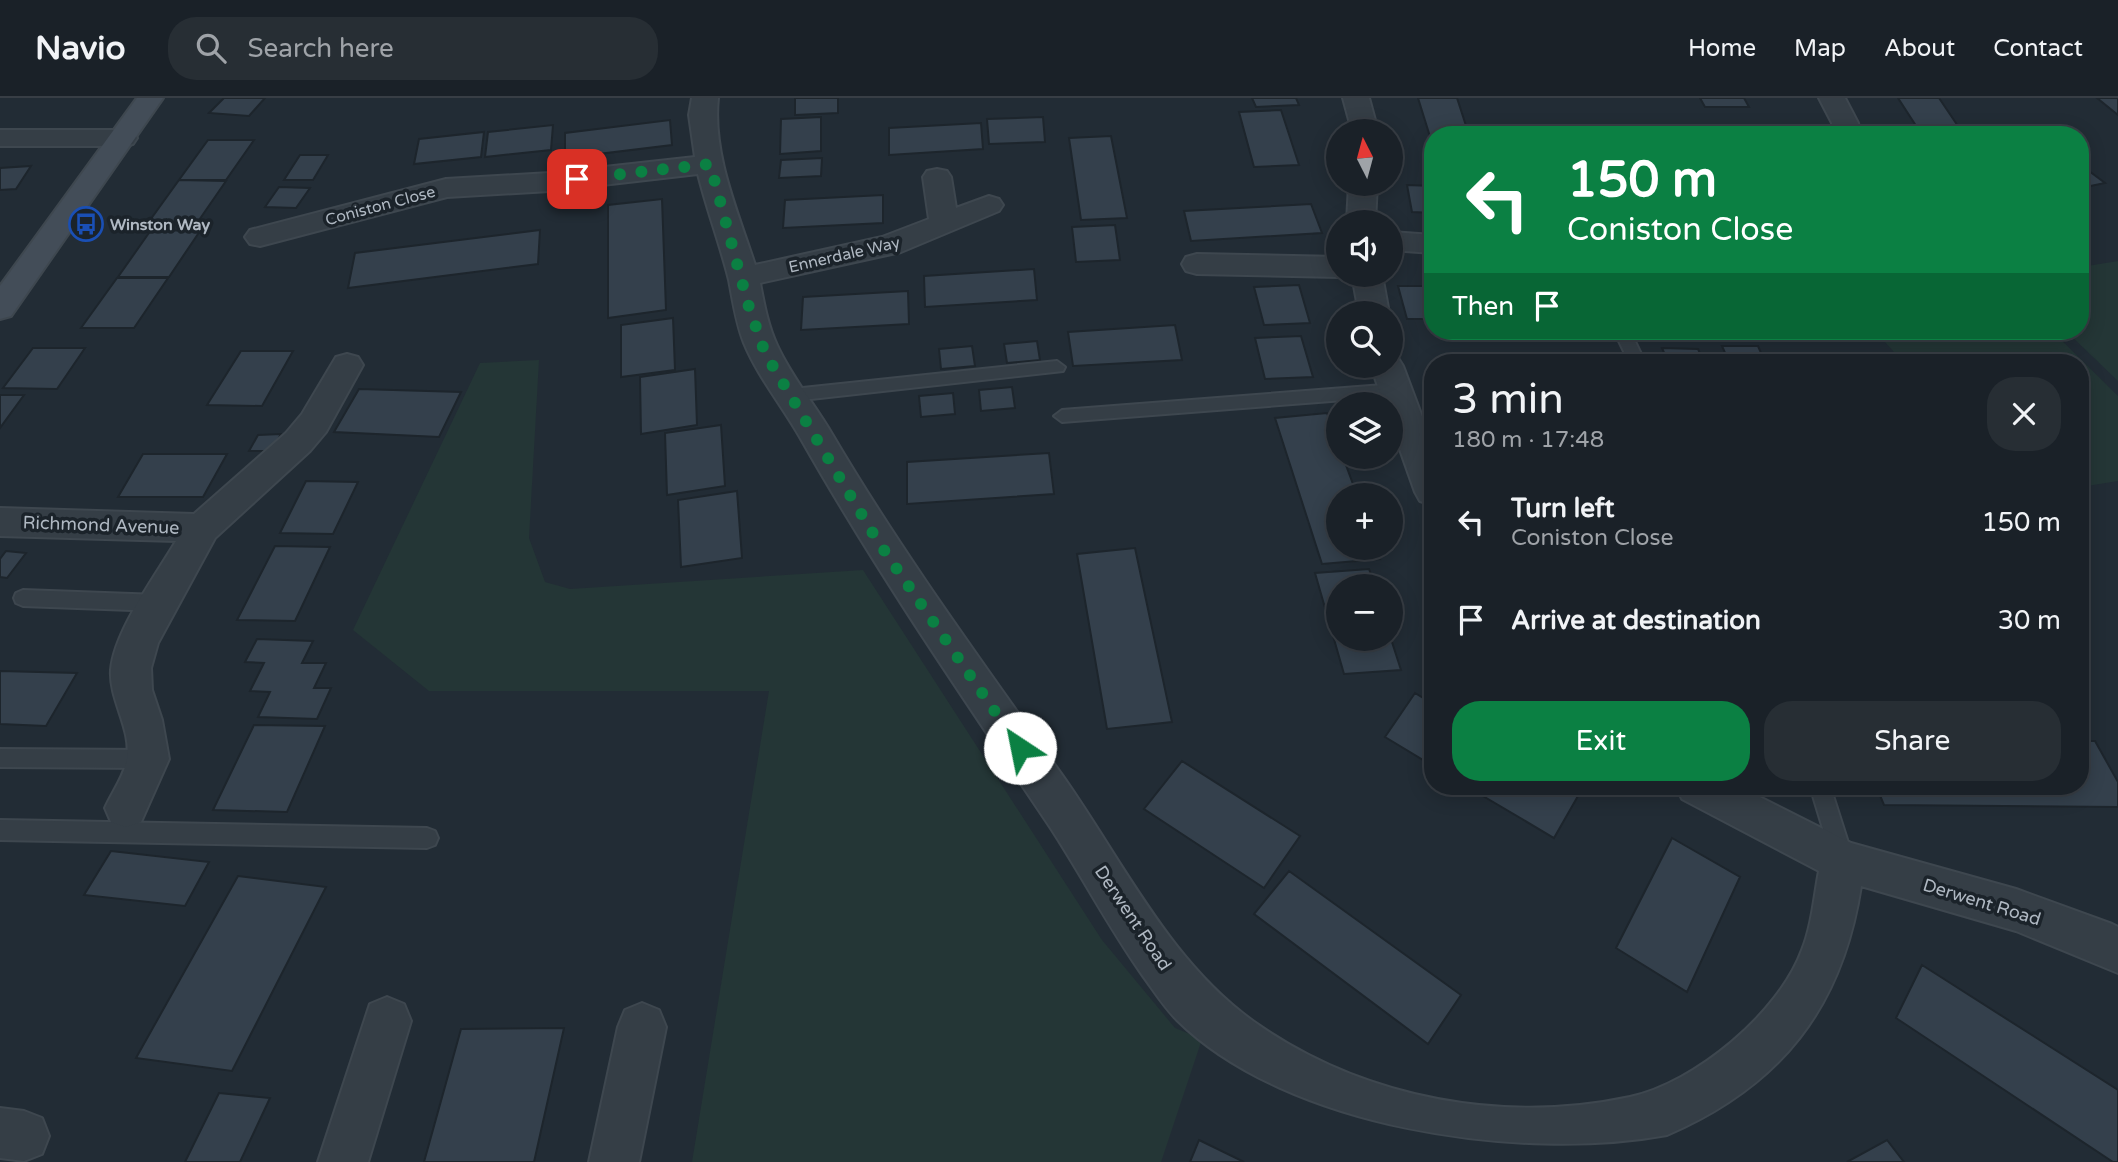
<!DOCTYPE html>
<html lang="en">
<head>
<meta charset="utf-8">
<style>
	body { margin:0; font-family:"Varela Round",sans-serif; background:#272e34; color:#f1f3f6; height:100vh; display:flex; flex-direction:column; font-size:26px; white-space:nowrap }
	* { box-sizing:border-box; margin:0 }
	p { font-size:23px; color:#9fa3a8 }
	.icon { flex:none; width:38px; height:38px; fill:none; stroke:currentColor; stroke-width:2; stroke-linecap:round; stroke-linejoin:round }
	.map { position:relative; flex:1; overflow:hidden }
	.sheet { position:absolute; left:1424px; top:256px; width:665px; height:441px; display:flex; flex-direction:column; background:#1a2128; border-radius:28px; box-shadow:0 4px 18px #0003,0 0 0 2px #383e45 }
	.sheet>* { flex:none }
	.banner { position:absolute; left:1424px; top:28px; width:665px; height:214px; border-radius:28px; box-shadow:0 4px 18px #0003,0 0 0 2px #383e45; background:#0b8043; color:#fff; overflow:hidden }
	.needle { width:46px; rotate:354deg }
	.buttons { position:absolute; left:1326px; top:21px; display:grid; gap:14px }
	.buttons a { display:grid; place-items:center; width:77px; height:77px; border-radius:50%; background:#1a2128; box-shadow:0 4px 18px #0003,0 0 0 2px #383e45; font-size:35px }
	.pin { position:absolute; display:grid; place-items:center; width:60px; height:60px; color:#fff; margin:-30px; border-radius:14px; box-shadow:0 4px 10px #0006 }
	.me { position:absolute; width:77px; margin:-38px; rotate:326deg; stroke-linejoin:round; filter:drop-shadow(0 0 5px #0008) }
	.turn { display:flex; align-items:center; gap:24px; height:147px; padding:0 28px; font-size:32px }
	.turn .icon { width:91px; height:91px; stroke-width:2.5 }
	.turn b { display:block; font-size:49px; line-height:60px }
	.then { display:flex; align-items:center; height:66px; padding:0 28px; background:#0003; gap:14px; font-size:26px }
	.round { display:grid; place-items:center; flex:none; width:74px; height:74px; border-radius:28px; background:#272e34 }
	.overview { display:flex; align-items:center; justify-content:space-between; height:119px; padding:0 28px }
	h1 { font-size:42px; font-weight:600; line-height:52px }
	.primary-button { display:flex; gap:14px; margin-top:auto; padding:14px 28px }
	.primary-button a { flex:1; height:80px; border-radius:28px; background:#0b8043; color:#fff; font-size:28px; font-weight:600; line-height:80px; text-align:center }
	.primary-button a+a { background:#272e34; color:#f1f3f6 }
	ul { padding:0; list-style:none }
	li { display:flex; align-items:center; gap:21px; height:98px; padding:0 28px }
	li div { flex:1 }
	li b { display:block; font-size:26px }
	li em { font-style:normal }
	header { display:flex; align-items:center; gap:42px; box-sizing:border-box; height:98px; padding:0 35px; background:#1a2128; border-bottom:2px solid #383e45 }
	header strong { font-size:33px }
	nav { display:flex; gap:38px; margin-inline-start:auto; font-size:24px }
	.search { width:490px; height:63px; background:#272e34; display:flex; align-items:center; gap:18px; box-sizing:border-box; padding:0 24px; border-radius:28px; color:#9fa3a8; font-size:26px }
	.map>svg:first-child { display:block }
	.green { fill:#243636 }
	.building { fill:#34404c; stroke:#1d252c; stroke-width:2 }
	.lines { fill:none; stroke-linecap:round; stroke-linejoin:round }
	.lane-casing { stroke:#3e474f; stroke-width:4 }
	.street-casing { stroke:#3e474f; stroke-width:4 }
	.secondary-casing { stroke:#3e474f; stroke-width:4 }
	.lane { fill:#353e46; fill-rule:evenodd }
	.street { fill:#353e46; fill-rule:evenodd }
	.secondary { fill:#434d58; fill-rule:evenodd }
	.route { stroke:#0b8043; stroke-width:12; stroke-dasharray:0 21.6 }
	.labels { text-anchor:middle; stroke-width:7; stroke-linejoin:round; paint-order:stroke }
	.far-street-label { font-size:16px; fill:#afb8c2; stroke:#1b232a }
	.far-poi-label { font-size:16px; font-weight:bold; fill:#afb8c2; stroke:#1b232a; text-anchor:start }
	.street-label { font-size:18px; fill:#afb8c2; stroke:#1b232a }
</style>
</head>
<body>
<header>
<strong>Navio</strong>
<div class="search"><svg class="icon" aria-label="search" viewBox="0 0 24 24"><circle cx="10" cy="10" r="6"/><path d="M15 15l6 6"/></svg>Search here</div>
<nav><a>Home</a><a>Map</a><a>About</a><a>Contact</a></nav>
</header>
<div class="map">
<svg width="2118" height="1064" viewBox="0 0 2118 1064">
	<rect width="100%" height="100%" fill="#222c35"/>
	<path class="green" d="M2118 163V283L2066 233H2081V169Z
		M1875 233H2052L2118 298V383L2081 389V264H1903Z
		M539 262 529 440 545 484 570 491 863 472 1102 842 1175 930 1202 941 1161 1064H692L769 593H429L353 532 480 265Z"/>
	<path class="building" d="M224 0H265L249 18 209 15Z
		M795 0H838V15L795 17Z
		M1252 0H1296L1299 7 1256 9Z
		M1418 0H1457L1469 37H1433L1432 45Z
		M1700 0H1744L1749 9H1705Z
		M1898 0H1939L1964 37H1922Z
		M2097 0H2118V17Z
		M1281 12 1299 67 1254 69 1239 14Z
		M821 19V53L780 56 781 21Z
		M1043 19 1045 44 989 46 987 21Z
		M670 22 672 47 565 60V35Z
		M981 25 983 51 889 57V30Z
		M553 27 551 52 485 59 488 34Z
		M484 34 481 59 414 66 419 41Z
		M1111 38 1127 120 1081 122 1069 40Z
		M208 42H254L226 82H179Z
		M300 57H328L313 82H284Z
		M822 60 821 78 779 80 781 62Z
		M2081 67 2105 85 2081 90Z
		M31 68 16 91 0 92V70Z
		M179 82 226 83 197 125H148Z
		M1407 87 1433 88V115L1412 114Z
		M279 89 310 90 296 110 265 109Z
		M883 97V125L783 130 785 102Z
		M662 101 666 212 608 220V107Z
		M1311 106 1322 135 1191 143 1184 113Z
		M1115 127 1120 162 1076 164 1072 129Z
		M151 132 200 133 169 179H118Z
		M540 132 538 166 348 190 355 155Z
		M1034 171 1037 202 925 209 924 178Z
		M117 180H168L134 230H81Z
		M1299 187 1310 225 1264 227 1254 189Z
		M1398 188H1433V221H1407Z
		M908 193 909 226 801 232 803 199Z
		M673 220 675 272 621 279V227Z
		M1175 227 1182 262 1073 268 1068 234Z
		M1301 238 1313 279 1265 281 1255 240Z
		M1037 243 1040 262 1007 265 1004 246Z
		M972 248 975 268 941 271 939 251Z
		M1722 248H1758L1765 264H1729Z
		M33 250H85L57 291 3 290Z
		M1662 250 1698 251 1704 264H1668Z
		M241 253H293L262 308 207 307Z
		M695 271 697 327 641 336 640 279Z
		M1012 289 1015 310 981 313 979 292Z
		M359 291 461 294 439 339 334 334Z
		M953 295 955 316 921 319 919 298Z
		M0 297H24L0 330Z
		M1327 315 1339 347V359H1343L1357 397H1339V450H1376L1380 461 1322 466 1275 320Z
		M721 327 725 388 667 397 665 335Z
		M281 336 272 353H249L258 337Z
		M1049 355 1054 396 907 406V364Z
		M143 356H227L203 399H118Z
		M306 383 358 384 333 436 280 435Z
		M737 393 742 460 681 469 678 402Z
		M275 448 330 449 295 523 237 522Z
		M1135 450 1172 624 1107 631 1077 456Z
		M6 453 26 455 7 480 0 479V461Z
		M1369 471 1375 488H1339V541H1391L1401 572 1344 576 1315 475Z
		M257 541 313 543 302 565H326L314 590H331L317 621 258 619 270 594 250 593 264 565 245 564Z
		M0 573 77 575 46 628 0 626Z
		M1415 595 1433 606V668L1385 639Z
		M254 627 325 628 287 714 213 712Z
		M2081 643H2095L2118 684V709L1884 707 1876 688H2081Z
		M1182 663 1300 738 1264 790 1144 711Z
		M1466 688H1576L1582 691 1554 740Z
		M1672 740 1740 779 1687 894 1616 850Z
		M111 753 209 764 185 808 84 797Z
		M1289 773 1461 897 1428 946 1254 816Z
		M238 778 326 789 232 973 136 960Z
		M1922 867 2118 992V1064H2113L1896 920Z
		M564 930 534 1064H424L461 931Z
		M219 995 270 1000 240 1064H185Z
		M1199 1042 1244 1064H1190Z
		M1887 1042 1904 1064H1847Z"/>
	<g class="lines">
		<g class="lane-casing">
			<path id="lane" d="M1614 233H1630L1645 264H1629Z
				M1057 263 1065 269 1063 273 793 303 785 297 793 291Z
				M1396 286 1404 292 1396 298 1062 324 1054 318 1062 312Z
				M23 492 159 497 166 500 168 505 166 510 159 513 23 508 16 505 14 500 16 495Z
				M0 651 148 652 155 655 158 661 155 667 148 670 0 669Z
				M1810 688H1830L1853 760 1850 767 1842 770 1834 767Z
				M0 722 427 730 435 733 438 740 435 747 427 750 0 742Z"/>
		</g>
		<g class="street-casing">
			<path id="street" d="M692 0H718C712 56 738 114 755 167L882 139 929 121 923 79 927 73 937 71 947 73 951 79 956 110 989 98 999 101 1003 107 999 113 901 154 760 185C764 206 768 228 777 247 791 278 815 307 832 336 902 455 983 565 1062 677 1123 763 1171 868 1260 928 1367 1001 1504 1026 1630 999 1695 985 1779 915 1802 852 1812 827 1814 799 1819 773L1682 701 1676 688H1738L1851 745 2016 791 2112 826 2118 829V875L2016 833 1861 788C1842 911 1780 988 1667 1037 1521 1064 1286 1030 1177 922 1164 909 1154 893 1143 878 1109 830 1082 778 1050 729 964 601 877 475 801 341 783 309 758 279 744 245 736 225 733 203 729 182 720 146 707 112 698 76L550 93 447 99 260 148 250 146 245 139 250 132 446 81 550 75 695 59 689 17Z
				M1343 0H1369L1378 33H1352Z
				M1819 0H1845L1858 25 1861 37H1833L1832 25Z
				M0 32H123L133 34 137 40 133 46 123 48H0Z
				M1349 86H1377L1375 124H1347Z
				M1391 134 1433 137V155L1391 152Z
				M1197 156 1339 159V177H1346L1339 179 1197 176 1186 173 1182 166 1186 159Z
				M1352 177H1382L1389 215H1359Z
				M347 256 358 259 363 267 326 334 310 353 215 440 158 545 151 570 152 592 162 622 169 661 141 724 126 729 111 724 105 710C111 696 125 677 127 661 132 631 109 602 111 572 114 533 156 477 176 443L0 438V410L194 416 286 335 302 316 336 259Z
				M1391 258 1398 260 1403 268 1433 348V407L1420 403 1415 394 1391 326V306H1384L1371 268H1391Z
				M387 899 404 906 411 923 368 1064H318L370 906Z
				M642 905 659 912 666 929 639 1064H589L618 929 625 912Z
				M0 1010 24 1013 42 1020 49 1038 42 1056 24 1063 0 1060Z"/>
		</g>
		<g class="secondary-casing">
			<path id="secondary" d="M137 0H163L11 218 0 221V188Z"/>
		</g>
		<use href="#lane" class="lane"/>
		<use href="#street" class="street"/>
		<use href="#secondary" class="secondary"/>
	</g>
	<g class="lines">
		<path class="route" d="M577 81 710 66 748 206 765 255 877 442 1020 650"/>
	</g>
	<defs>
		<g id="bus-ring" transform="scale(1.75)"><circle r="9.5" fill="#1b232a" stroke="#1a4fb4" stroke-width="1.5"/><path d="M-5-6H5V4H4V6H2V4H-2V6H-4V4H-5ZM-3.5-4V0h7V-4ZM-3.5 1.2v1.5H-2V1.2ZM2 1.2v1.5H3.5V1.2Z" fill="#1a4fb4"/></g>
	</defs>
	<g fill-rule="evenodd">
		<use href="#bus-ring" x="86" y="126"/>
	</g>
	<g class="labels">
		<g class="far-street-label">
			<text transform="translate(380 107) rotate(-15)" y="6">Coniston Close</text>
			<text transform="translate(844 156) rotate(-13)" y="6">Ennerdale Way</text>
		</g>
		<g class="far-poi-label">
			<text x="110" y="132">Winston Way</text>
		</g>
		<g class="street-label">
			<text transform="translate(101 427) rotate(2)" y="6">Richmond Avenue</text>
			<text transform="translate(1982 804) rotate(17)" y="6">Derwent Road</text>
			<text transform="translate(1133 820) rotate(56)" y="6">Derwent Road</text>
		</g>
	</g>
</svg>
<div class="buttons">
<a><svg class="needle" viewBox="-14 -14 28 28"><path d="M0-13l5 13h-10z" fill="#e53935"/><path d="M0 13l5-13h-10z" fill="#9fa3a8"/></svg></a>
<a><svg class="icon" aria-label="sound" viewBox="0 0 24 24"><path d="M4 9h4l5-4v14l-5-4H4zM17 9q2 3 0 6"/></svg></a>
<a><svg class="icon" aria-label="search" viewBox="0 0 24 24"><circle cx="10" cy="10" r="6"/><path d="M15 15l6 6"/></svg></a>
<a><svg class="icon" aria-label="layers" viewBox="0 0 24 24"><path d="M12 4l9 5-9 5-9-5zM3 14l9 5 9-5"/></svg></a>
<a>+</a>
<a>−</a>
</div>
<div class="pin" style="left:577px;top:81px;background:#d93025"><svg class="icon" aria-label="arrive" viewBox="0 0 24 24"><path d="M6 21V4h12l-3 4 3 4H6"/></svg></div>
<svg class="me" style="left:1020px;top:650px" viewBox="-20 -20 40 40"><circle r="19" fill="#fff"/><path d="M0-13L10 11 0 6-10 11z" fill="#0b8043"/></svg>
<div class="banner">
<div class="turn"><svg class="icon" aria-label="left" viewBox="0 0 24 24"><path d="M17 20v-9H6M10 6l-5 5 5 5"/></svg><div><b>150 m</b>Coniston Close</div></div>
<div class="then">Then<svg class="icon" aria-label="arrive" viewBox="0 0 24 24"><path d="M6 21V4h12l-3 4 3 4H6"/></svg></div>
</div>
<section class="sheet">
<div class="overview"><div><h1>3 min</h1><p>180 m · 17:48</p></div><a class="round"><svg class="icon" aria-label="close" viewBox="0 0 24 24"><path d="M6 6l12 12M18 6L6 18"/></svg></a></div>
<ul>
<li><svg class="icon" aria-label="left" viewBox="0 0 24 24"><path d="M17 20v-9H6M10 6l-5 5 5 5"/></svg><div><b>Turn left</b><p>Coniston Close</p></div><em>150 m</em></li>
<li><svg class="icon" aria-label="arrive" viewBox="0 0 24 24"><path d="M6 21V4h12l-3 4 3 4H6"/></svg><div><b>Arrive at destination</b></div><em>30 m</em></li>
</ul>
<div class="primary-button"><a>Exit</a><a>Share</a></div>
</section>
</div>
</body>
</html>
